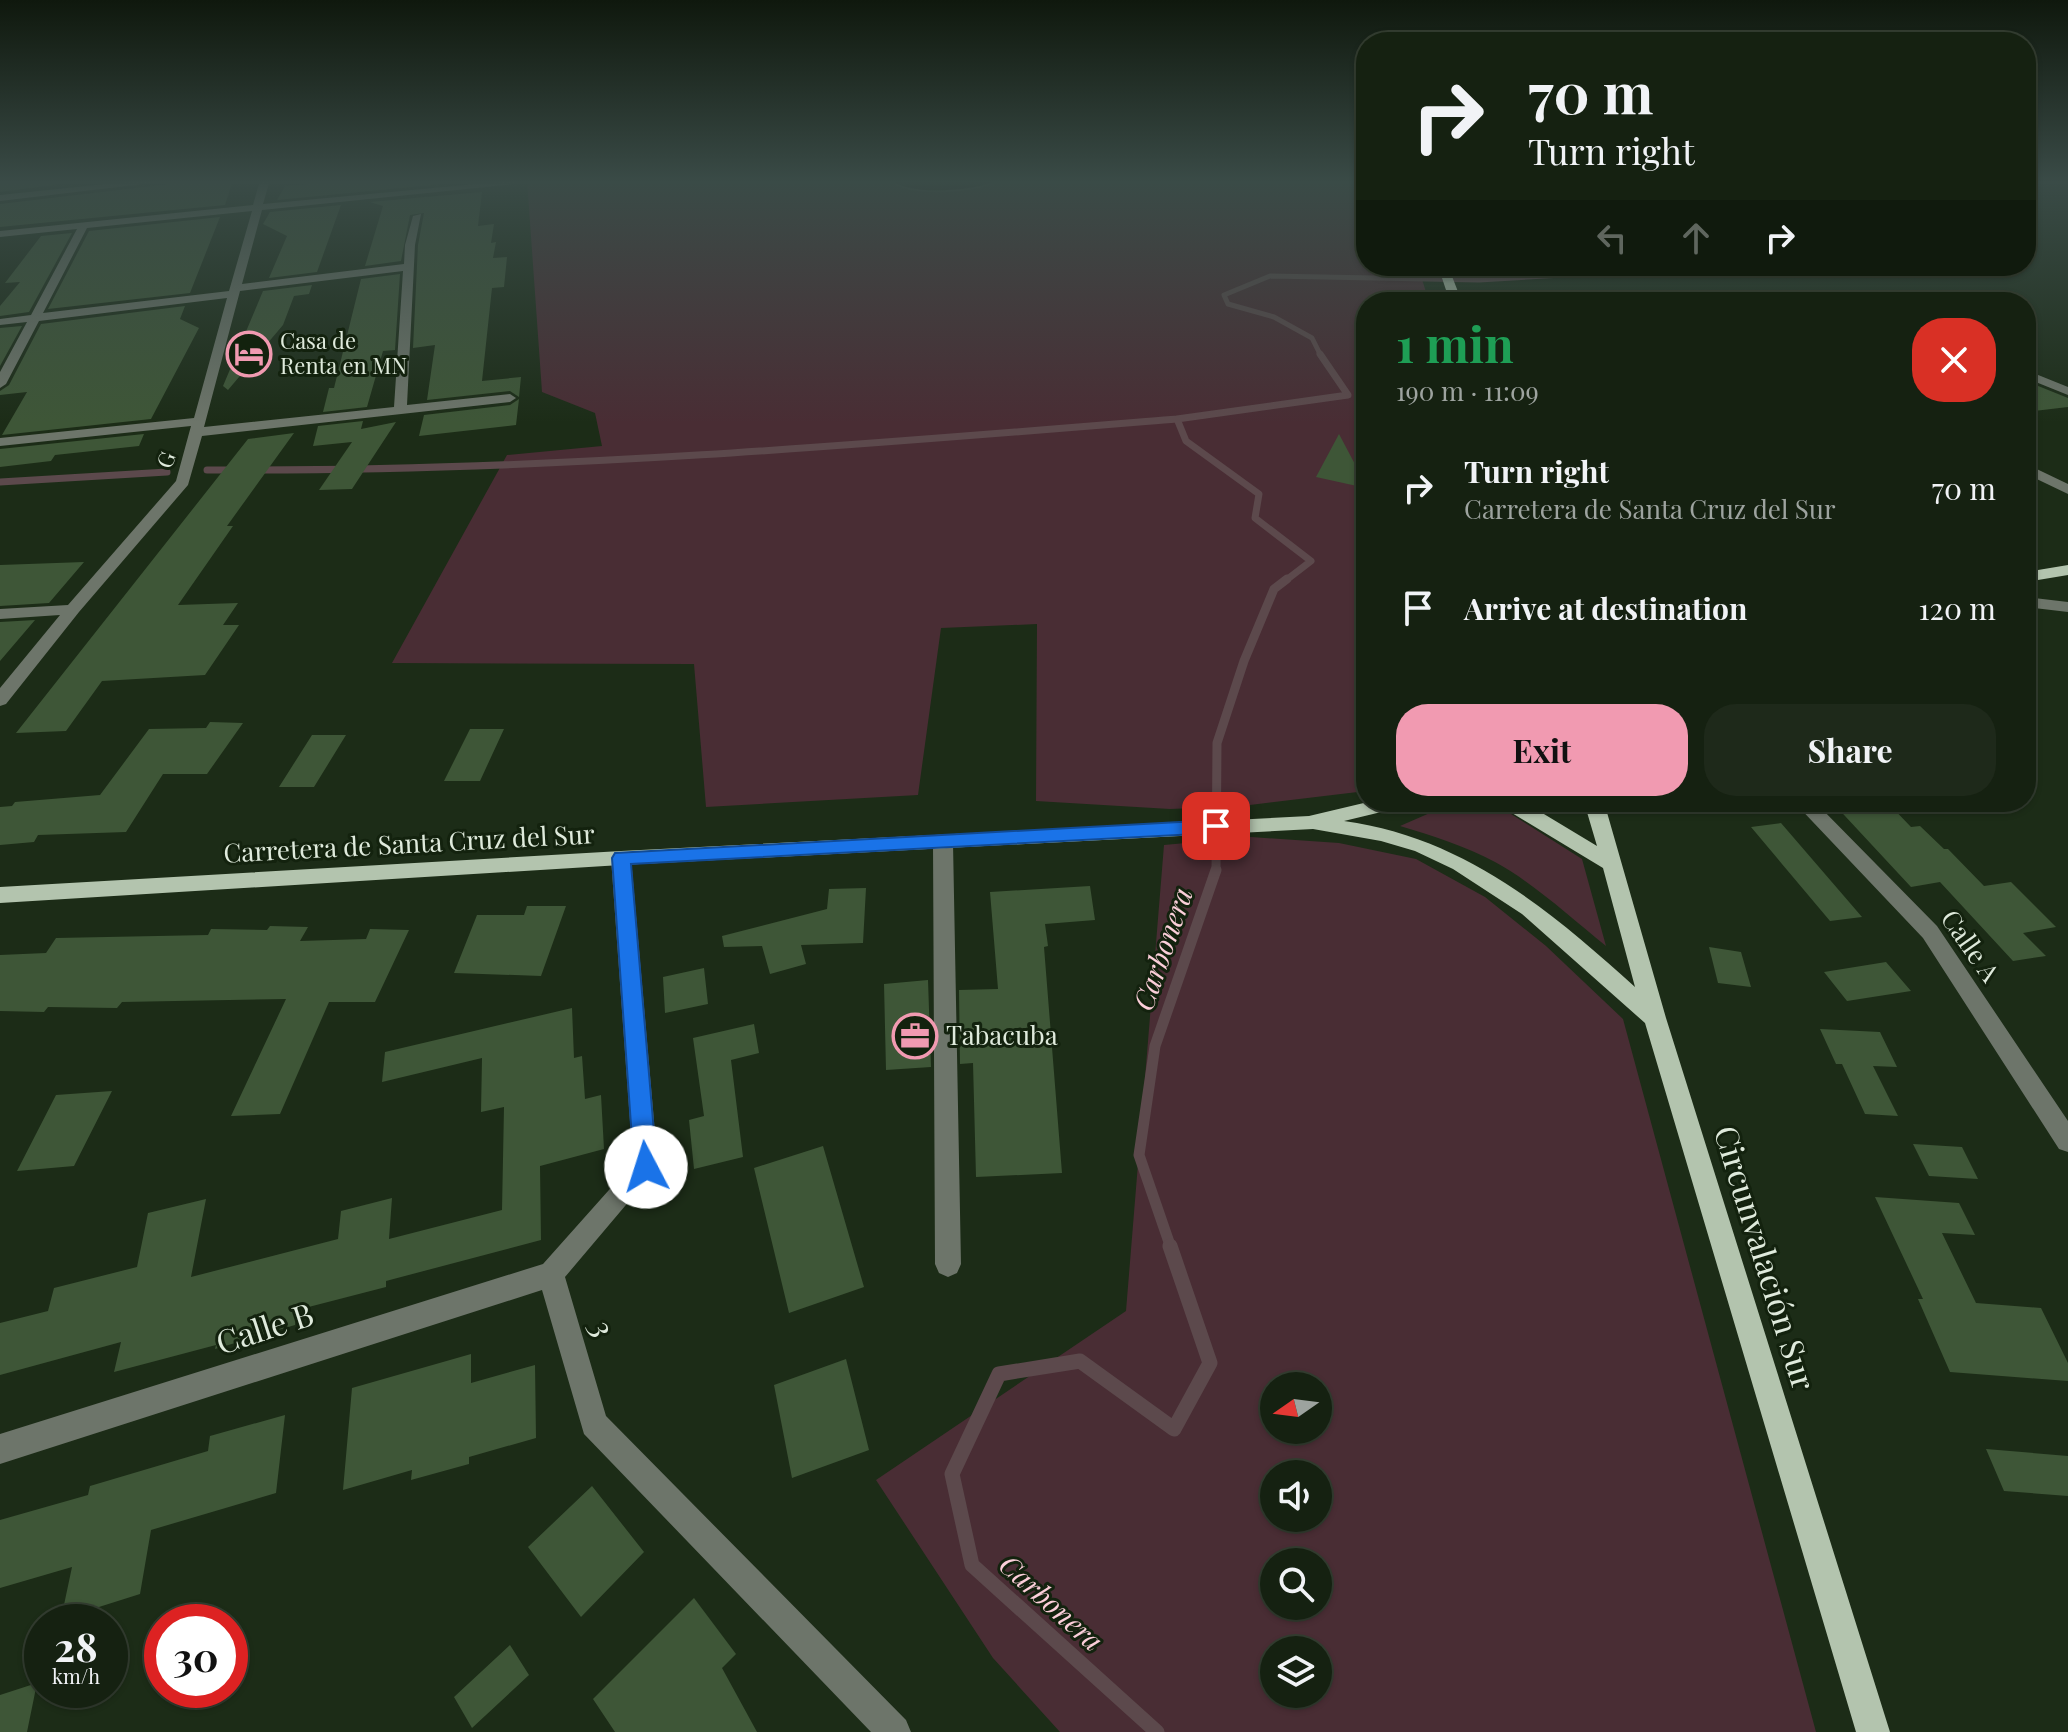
<!DOCTYPE html>
<html lang="en">
<head>
<meta charset="utf-8">
<style>
	body { margin:0; font-family:"Playfair Display",serif; background:#1e291a; color:#f1f3f6; height:100vh; display:flex; flex-direction:column; font-size:30px; white-space:nowrap }
	* { box-sizing:border-box; margin:0 }
	p { font-size:26px; color:#9da39f }
	.icon { flex:none; width:44px; height:44px; fill:none; stroke:currentColor; stroke-width:2; stroke-linecap:round; stroke-linejoin:round }
	.map { position:relative; flex:1; overflow:hidden }
	.details { position:absolute; left:1356px; top:292px; width:680px; height:520px; display:flex; flex-direction:column; background:#152111; border-radius:32px; box-shadow:0 2px 6px #0004,0 0 0 2px #343e31 }
	.details>* { flex:none }
	.banner { position:absolute; left:1356px; top:32px; width:680px; height:244px; border-radius:32px; box-shadow:0 2px 6px #0004,0 0 0 2px #343e31; background:#152111; color:#f1f3f6; overflow:hidden }
	.needle { width:52px; rotate:256deg }
	.tools { position:absolute; left:1260px; top:1372px; display:grid; gap:16px }
	.tools a { display:grid; place-items:center; width:72px; height:72px; border-radius:50%; background:#152111; box-shadow:0 2px 6px #0004,0 0 0 2px #343e31; font-size:40px }
	.speed { position:absolute; left:24px; top:1604px; display:flex; gap:16px; font-size:40px; font-weight:700; text-align:center }
	.speed>* { display:grid; place-content:center; width:104px; height:104px; border-radius:50%; background:#152111; box-shadow:0 2px 6px #0004,0 0 0 2px #343e31; line-height:1 }
	.speed small { font-size:20px; font-weight:400 }
	.speed .limit { border:12px solid #d22; background:#fff; color:#111 }
	.pin { position:absolute; display:grid; place-items:center; width:68px; height:68px; color:#fff; margin:-34px; border-radius:16px; box-shadow:0 4px 12px #0006 }
	.me { position:absolute; width:88px; margin:-44px; rotate:355deg; stroke-linejoin:round; filter:drop-shadow(0 0 6px #0008) }
	.turn { display:flex; align-items:center; gap:28px; height:168px; padding:0 40px; font-size:36px }
	.turn .icon { width:104px; height:104px; stroke-width:2.5 }
	.turn b { display:block; font-size:56px; line-height:68px }
	.lanes { display:flex; align-items:center; height:76px; padding:0 40px; background:#0003; justify-content:center; gap:40px; direction:ltr }
	.lanes .off { opacity:.35 }
	.round { display:grid; place-items:center; flex:none; width:84px; height:84px; border-radius:32px; background:#1e291a }
	.head { display:flex; align-items:center; justify-content:space-between; height:136px; padding:0 40px }
	h1 { font-size:48px; font-weight:700; line-height:60px; color:#1e9e55 }
	.action { display:flex; gap:16px; margin-top:auto; padding:16px 40px }
	.action a { flex:1; height:92px; border-radius:32px; background:#f19ab1; color:#111; font-size:32px; font-weight:700; line-height:92px; text-align:center }
	.action a+a { background:#1e291a; color:#f1f3f6 }
	ul { padding:0; list-style:none }
	li { display:flex; align-items:center; gap:24px; height:120px; padding:0 40px }
	li div { flex:1 }
	li b { display:block; font-size:30px }
	li em { font-style:normal }
	.map>svg:first-child { display:block }
	.green { fill:#492d34; fill-rule:evenodd }
	.water { fill:#24040f; stroke:#5c494c; stroke-width:2 }
	.lines { fill:none; stroke-linecap:round; stroke-linejoin:round }
	.stream-far4 { stroke:#5c494c; stroke-width:5 }
	.stream-far3 { stroke:#5c494c; stroke-width:7 }
	.stream-far2 { stroke:#5c494c; stroke-width:9 }
	.stream-far1 { stroke:#5c494c; stroke-width:11 }
	.stream { stroke:#5c494c; stroke-width:15 }
	.building { fill:#3e5637 }
	.minor { fill:#6d756a; fill-rule:evenodd }
	.major { fill:#b3c4ae; fill-rule:evenodd }
	.route { fill:#1a73e8; stroke:#114b97; stroke-width:2 }
	.labels { text-anchor:middle; stroke-width:6; stroke-linejoin:round; paint-order:stroke }
	.far-poi-label { font-size:22px; fill:#dfeadc; stroke:#13220e; text-anchor:start }
	.far-street-label { font-size:22px; fill:#dfeadc; stroke:#13220e }
	.street-label { font-size:26px; fill:#dfeadc; stroke:#13220e }
	.poi-label { font-size:26px; fill:#dfeadc; stroke:#13220e; text-anchor:start }
	.water-label { font-size:28px; font-style:italic; fill:#fccfda; stroke:#13220e }
	.near-street-label { font-size:32px; fill:#dfeadc; stroke:#13220e }
</style>
</head>
<body>
<div class="map">
<svg width="2068" height="1732" viewBox="0 0 2068 1732">
	<rect width="100%" height="100%" fill="#1c2c17"/>
	<path class="green" d="M527 180H889C908 195 978 191 999 180H1366V266H1418L1429 302H1366V791L1242 806 1170 809 1036 801 1037 624 941 628 918 795 706 807 694 664 392 663 507 455 602 446 595 413 542 392Z
		M1455 802H1492L1582 859 1606 946C1570 917 1535 884 1495 862 1465 846 1433 836 1400 826Z
		M1251 837 1339 843 1416 859 1485 897 1546 946 1623 1019 1816 1732H1060L993 1658 876 1480 1126 1311 1164 845ZM1274 1386H1318V1430H1274ZM1274 1474H1318V1518H1274ZM1274 1562H1318V1606H1274ZM1274 1650H1318V1694H1274Z"/>
	<path class="water" d="M889 180H999C976 193 910 197 889 180Z"/>
	<g class="lines">
		<path class="stream-far4" d="M1321 356 1312 338 1274 317 1228 304 1224 295 1270 276 1479 280 1562 275 1569 271 1558 266"/>
		<path class="stream-far3" d="M207 470H237
			M257 470C564 470 871 444 1177 419
			M0 482 167 472
			M1285 581 1311 561 1255 518 1259 494 1186 441 1177 419 1348 395 1320 354"/>
		<path class="stream-far2" d="M1216 872 1217 743 1244 661 1274 589 1287 579"/>
		<path class="stream-far1" d="M1171 1248 1139 1155 1155 1046 1216 870"/>
		<path class="stream" d="M1157 1732 972 1565 952 1474 999 1374 1080 1361 1174 1429 1210 1363 1170 1246"/>
	</g>
	<path class="building" d="M19 180H91L0 192V182Z
		M203 180H233L225 205 0 227V204Z
		M320 180H443L442 184 277 200 285 186 320 183Z
		M482 192 478 226 494 224 491 243 496 242 493 258 507 257 504 287 492 288 482 381 521 377 519 397 510 391 427 400 435 345 413 348 418 245 424 213 410 215 401 261 365 266 383 206 370 202Z
		M341 205 317 272 269 278 287 236 263 224 270 212Z
		M220 217 190 293 48 309 89 231Z
		M72 233 29 312 0 316V306L20 282 5 283 41 236Z
		M400 274 395 350 383 351 367 407 323 412 329 388H334L361 279Z
		M312 285 309 294 294 296 283 325 228 390 223 386 263 291Z
		M185 306 180 319 199 328 151 419 2 435 27 392 0 395V391L9 385 41 324Z
		M22 326 0 366V328Z
		M2026 381 2068 398V407L2026 412Z
		M519 399 516 425 419 436 424 415 510 405Z
		M363 421 361 429 396 422 352 489 319 490 352 442 313 446 318 426Z
		M294 433 227 526H233L178 605 238 603 223 625H239L205 675 102 681 66 731 16 733 248 439Z
		M144 434 139 446 55 455 51 461 0 467V449Z
		M1339 434 1366 485V488L1316 477Z
		M84 562 49 603 0 606V565Z
		M35 620 0 661V622Z
		M210 722 243 723 207 774H163L126 832 38 835 34 842 0 845V807L12 806 15 802 100 795 149 729 206 728Z
		M470 729H504L480 781H444Z
		M312 735H346L314 787H279Z
		M1832 802H1887L1911 827 1920 826 1944 849H1948L1984 886 2011 882 2056 927 2023 933 2046 956 2013 961 1940 882 1911 887Z
		M1781 823 1862 917 1830 921 1751 827Z
		M1090 886 1095 920 1045 924 1048 946 1044 947 1062 1173 976 1177 973 1063 960 1064 959 990 998 989 990 892Z
		M866 888 863 943 801 945 806 964 770 974 762 946 724 947 722 936 827 909 829 889Z
		M527 906H566L541 976 454 973 477 915H524Z
		M270 926 308 927 300 941 366 939 370 929 409 930 375 1002H329L280 1114 231 1116 286 999 122 1002 117 1008 48 1007 44 1012 0 1011V955L46 953 56 938 208 935 211 929 267 930Z
		M1709 947 1741 952 1751 987 1718 983Z
		M1886 962 1911 991 1847 1001 1824 972Z
		M704 968 708 1004 665 1013 663 977Z
		M928 980 931 1067 886 1070 884 984Z
		M572 1008 574 1058 582 1056 585 1099 601 1095 604 1149 540 1166 541 1240 386 1281V1287L297 1310 295 1325 215 1349 216 1345 114 1372 121 1342 0 1375V1323L48 1311 54 1288 137 1267 148 1213 206 1199 191 1277 338 1239 341 1211 392 1198 389 1239 502 1210 504 1107 481 1112 482 1058 382 1082 385 1052Z
		M754 1024 759 1053 731 1060 743 1157 694 1169 689 1120 704 1116 693 1038Z
		M1820 1029 1880 1032 1897 1067 1873 1066 1898 1116 1865 1114 1842 1064H1836Z
		M112 1091 74 1166 17 1171 56 1095Z
		M1913 1144 1962 1147 1978 1179 1929 1176Z
		M823 1146 864 1287 789 1313 754 1168Z
		M1875 1197 1959 1203 1975 1235 1942 1233 1976 1303 2041 1308 2068 1363V1381L1950 1372 1918 1299H1923Z
		M471 1354V1383L535 1365 536 1438 469 1457V1464L411 1480 412 1470 343 1490 352 1388Z
		M846 1359 869 1450 792 1478 774 1385Z
		M285 1415 276 1493 151 1530 140 1594 61 1619 72 1567 0 1588V1520L88 1495 90 1486 208 1451 210 1436Z
		M1986 1449 2068 1456V1496L2004 1491Z
		M592 1486 644 1552 581 1617 528 1547Z
		M694 1598 736 1654 722 1668 757 1732H615L593 1699Z
		M510 1645 529 1675 472 1728 454 1697Z
		M37 1683 27 1732H0V1695Z"/>
	<g class="lines">
		<path class="minor" d="M144 180H177L0 201V195Z
			M260 180H270L263 204 519 180 515 184 262 210 242 284 404 264 405 245 413 216 421 214 415 245 407 405 510 394 516 398 510 402 202 436 188 485 79 612 6 704 0 706V688L60 615 0 619V609L68 605 176 481 191 426 0 446V438L194 418 227 298 39 321 6 384 0 388V372L27 322 0 325V319L31 315 77 229 0 237V231L253 205ZM252 211 229 291 43 313 87 228ZM403 271 394 407 204 427 240 291Z
			M2026 370 2068 387V395L2026 378Z
			M2026 464 2068 484V494L2026 474Z
			M2026 597 2068 602V612L2026 607Z
			M1794 802H1815L1937 926 2068 1121V1152L2059 1149 1923 938Z
			M943 836 953 843 961 1264 957 1273 948 1277 939 1273 935 1264 933 843Z
			M621 851 628 853 631 858 658 1167 565 1277 606 1416 906 1720 911 1732H871L584 1434 542 1290 0 1464V1434L543 1264 633 1163 611 858 614 853Z"/>
		<path class="major" d="M1438 266H1448L1462 302H1450Z
			M2068 565V575L2026 582V572Z
			M1368 802H1405L1402 807 1344 821C1462 837 1549 909 1635 987L1603 868 1502 807 1499 802H1524L1597 846 1584 802H1604L1666 1018 1890 1732H1856L1645 1023 1522 914 1453 869 1415 851 1381 841 1313 829 621 865 0 903V887L621 851 1309 816Z"/>
	</g>
	<linearGradient id="sky" x2="0" y2="1"><stop stop-color="#0f180d"/><stop offset="0.43" stop-color="#3a4b47"/><stop offset="1" stop-color="#3a4b47" stop-opacity="0"/></linearGradient>
	<rect width="2068" height="423" fill="url(#sky)"/>
	<path class="route" d="M1216 820 1225 826 1216 833 631 864 657 1167 654 1175 646 1178 638 1175 634 1167 612 858 615 853Z"/>
	<defs>
		<g id="hotel-ring" transform="scale(2.3)"><circle r="9.5" fill="#13220e" stroke="#f19ab1" stroke-width="1.5"/><path d="M-6-4.5h1.5V1H6V5H4.5V3h-9V5H-6ZM-4 0a1.8 1.8 0 1 1 3.6 0ZM.5 0V-2.5h3Q6-2.5 6 0Z" fill="#f19ab1"/></g>
		<g id="office-ring" transform="scale(2.3)"><circle r="9.5" fill="#13220e" stroke="#f19ab1" stroke-width="1.5"/><path d="M-6-3h4V-5.5h4V-3h4V5H-6ZM-1-4.5V-3h2v-1.5ZM-6 0V1H6V0Z" fill="#f19ab1"/></g>
	</defs>
	<g fill-rule="evenodd">
		<use href="#hotel-ring" x="249" y="354"/>
		<use href="#office-ring" x="915" y="1036"/>
	</g>
	<g class="labels">
		<g class="far-poi-label">
			<text x="280" y="349">Casa de<tspan x="280" dy="25">Renta en MN</tspan></text>
		</g>
		<g class="far-street-label">
			<text transform="translate(166 460) rotate(-69)" y="8">G</text>
		</g>
		<g class="street-label">
			<text transform="translate(409 844) rotate(-3)" y="9">Carretera de Santa Cruz del Sur</text>
			<text transform="translate(1970 946) rotate(55)" y="9">Calle A</text>
		</g>
		<g class="poi-label">
			<text x="946" y="1045">Tabacuba</text>
		</g>
		<g class="water-label">
			<text transform="translate(1163 949) rotate(-71)" y="10">Carbonera</text>
			<text transform="translate(1051 1603) rotate(42)" y="10">Carbonera</text>
		</g>
		<g class="near-street-label">
			<text transform="translate(1764 1258) rotate(73)" y="11">Circunvalación Sur</text>
			<text transform="translate(265 1329) rotate(-18)" y="11">Calle B</text>
			<text transform="translate(602 1329) rotate(74)" y="11">3</text>
		</g>
	</g>
</svg>
<div class="tools">
<a><svg class="needle" viewBox="-14 -14 28 28"><path d="M0-13l5 13h-10z" fill="#e53935"/><path d="M0 13l5-13h-10z" fill="#9da39f"/></svg></a>
<a><svg class="icon" aria-label="sound" viewBox="0 0 24 24"><path d="M4 9h4l5-4v14l-5-4H4zM17 9q2 3 0 6"/></svg></a>
<a><svg class="icon" aria-label="search" viewBox="0 0 24 24"><circle cx="10" cy="10" r="6"/><path d="M15 15l6 6"/></svg></a>
<a><svg class="icon" aria-label="layers" viewBox="0 0 24 24"><path d="M12 4l9 5-9 5-9-5zM3 14l9 5 9-5"/></svg></a>
</div>
<div class="speed"><div>28<small>km/h</small></div><div class="limit">30</div></div>
<div class="pin" style="left:1216px;top:826px;background:#d93025"><svg class="icon" aria-label="arrive" viewBox="0 0 24 24"><path d="M6 21V4h12l-3 4 3 4H6"/></svg></div>
<svg class="me" style="left:646px;top:1167px" viewBox="-20 -20 40 40"><circle r="19" fill="#fff"/><path d="M0-13L10 11 0 6-10 11z" fill="#1a73e8"/></svg>
<div class="banner">
<div class="turn"><svg class="icon" aria-label="right" viewBox="0 0 24 24"><path d="M7 20v-9h11M14 6l5 5-5 5"/></svg><div><b>70 m</b>Turn right</div></div>
<div class="lanes"><svg class="icon off" aria-label="left" viewBox="0 0 24 24"><path d="M17 20v-9H6M10 6l-5 5 5 5"/></svg><svg class="icon off" aria-label="ahead" viewBox="0 0 24 24"><path d="M12 20V5M6 11l6-6 6 6"/></svg><svg class="icon" aria-label="right" viewBox="0 0 24 24"><path d="M7 20v-9h11M14 6l5 5-5 5"/></svg></div>
</div>
<section class="details">
<div class="head"><div><h1>1 min</h1><p>190 m · 11:09</p></div><a class="round" style="background:#d93025;color:#fff"><svg class="icon" aria-label="close" viewBox="0 0 24 24"><path d="M6 6l12 12M18 6L6 18"/></svg></a></div>
<ul>
<li><svg class="icon" aria-label="right" viewBox="0 0 24 24"><path d="M7 20v-9h11M14 6l5 5-5 5"/></svg><div><b>Turn right</b><p>Carretera de Santa Cruz del Sur</p></div><em>70 m</em></li>
<li><svg class="icon" aria-label="arrive" viewBox="0 0 24 24"><path d="M6 21V4h12l-3 4 3 4H6"/></svg><div><b>Arrive at destination</b></div><em>120 m</em></li>
</ul>
<div class="action"><a>Exit</a><a>Share</a></div>
</section>
</div>
</body>
</html>
